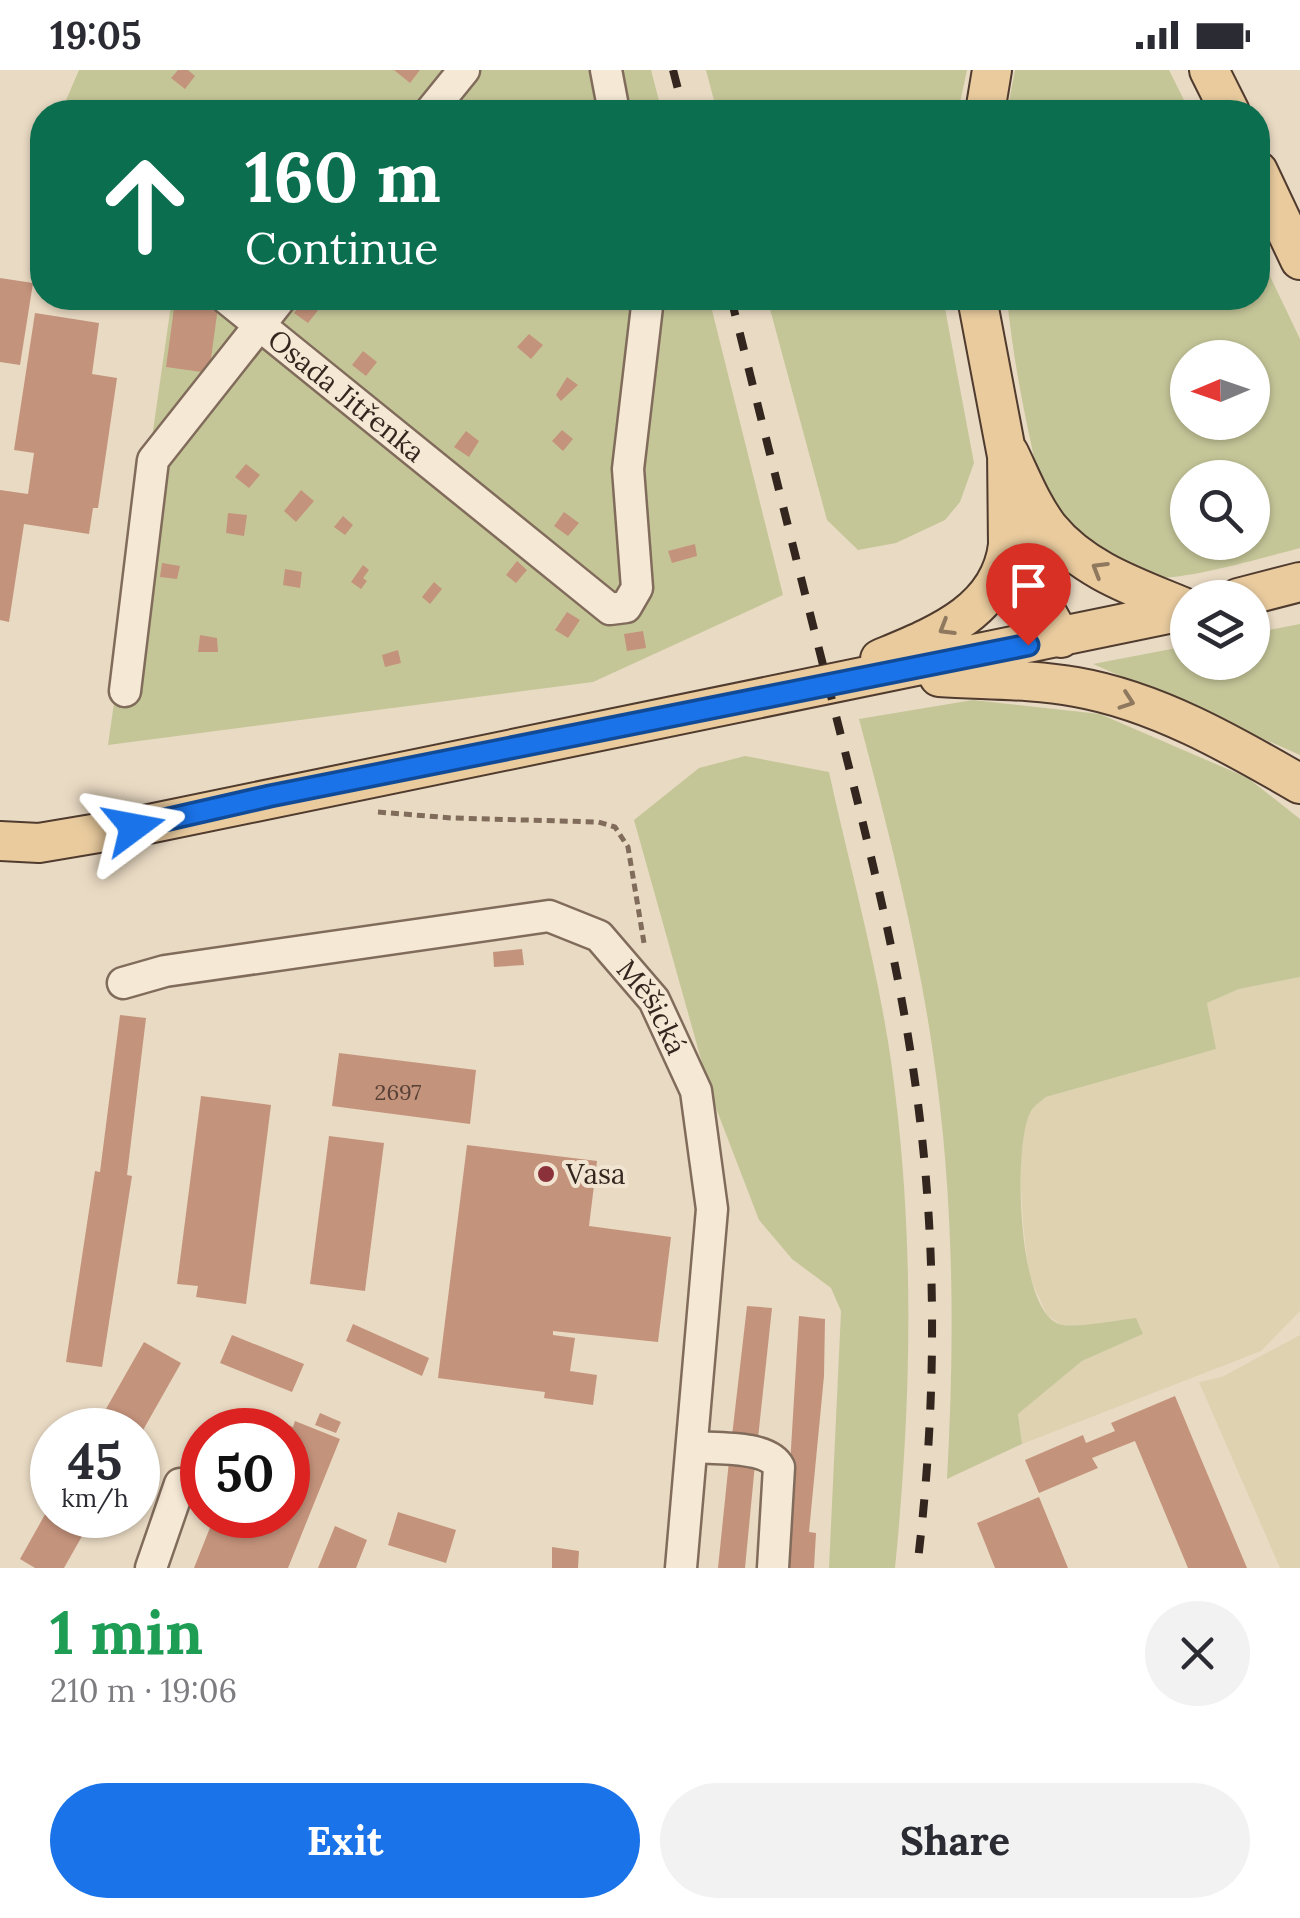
<!DOCTYPE html>
<html lang="en">
<head>
<meta charset="utf-8">
<style>
	body { margin:0; font-family:Lora,serif; background:#f2f2f3; color:#2b2b33; height:100vh; display:flex; flex-direction:column; font-size:38px; white-space:nowrap }
	* { box-sizing:border-box; margin:0 }
	p { font-size:32px; color:#7c7c81 }
	.icon { flex:none; width:55px; height:55px; fill:none; stroke:currentColor; stroke-width:2; stroke-linecap:round; stroke-linejoin:round }
	.map { position:relative; height:1498px; overflow:hidden }
	.details { display:flex; flex-direction:column; background:#fff; flex:1 }
	.details>* { flex:none }
	.guide { position:absolute; left:30px; top:30px; width:1240px; height:210px; border-radius:40px; box-shadow:0 2px 8px #0004; background:#0b6e4f; color:#fff; overflow:hidden }
	.needle { width:65px; rotate:268deg }
	.fabs { position:absolute; left:1170px; top:270px; display:grid; gap:20px }
	.fabs a { display:grid; place-items:center; width:100px; height:100px; border-radius:50%; background:#fff; box-shadow:0 2px 8px #0004; font-size:50px }
	.speed { position:absolute; left:30px; top:1338px; display:flex; gap:20px; font-size:50px; font-weight:700; text-align:center }
	.speed>* { display:grid; place-content:center; width:130px; height:130px; border-radius:50%; background:#fff; box-shadow:0 2px 8px #0004; line-height:1 }
	.speed small { font-size:25px; font-weight:400 }
	.speed .limit { border:15px solid #d22; background:#fff; color:#111 }
	.pin { position:absolute; display:grid; place-items:center; width:85px; height:85px; color:#fff; margin:-102px -42px; border-radius:50% 50% 50% 0; rotate:-45deg; box-shadow:0 0 10px #0007 }
	.pin .icon { rotate:45deg }
	.me { position:absolute; width:110px; margin:-55px; rotate:77deg; stroke-linejoin:round; filter:drop-shadow(0 0 8px #0008) }
	.turn { display:flex; align-items:center; gap:35px; height:210px; padding:0 50px; font-size:45px }
	.turn .icon { width:130px; height:130px; stroke-width:2.5 }
	.turn b { display:block; font-size:70px; line-height:85px }
	.round { display:grid; place-items:center; flex:none; width:105px; height:105px; border-radius:52px; background:#f2f2f3 }
	.overview { display:flex; align-items:center; justify-content:space-between; height:170px; padding:0 50px }
	h1 { font-size:60px; font-weight:700; line-height:75px; color:#1e9e55 }
	.button { display:flex; gap:20px; margin-top:auto; padding:20px 50px }
	.button a { flex:1; height:115px; border-radius:60px; background:#1a73e8; color:#fff; font-size:40px; font-weight:700; line-height:115px; text-align:center }
	.button a+a { background:#f2f2f3; color:#2b2b33 }
	.status { display:flex; justify-content:space-between; align-items:center; height:70px; padding:0 50px; background:#fff; direction:ltr }
	.status svg { height:28px; fill:currentColor }
	.map>svg:first-child { display:block }
	.farmland { fill:#ded2b1 }
	.green { fill:#c5c698; fill-rule:evenodd }
	.building { fill:#c4937c }
	.lines { fill:none; stroke-linecap:round; stroke-linejoin:round }
	.minor-casing { stroke:#816c5c; stroke-width:35 }
	.major-casing { stroke:#503b2f; stroke-width:42 }
	.path { stroke:#816c5c; stroke-width:5; stroke-dasharray:8 5; stroke-linecap:butt }
	.minor { stroke:#f5e8d5; stroke-width:30 }
	.major { stroke:#e9cb9e; stroke-width:38 }
	.rail { stroke:#33261e; stroke-width:8; stroke-dasharray:18 18; stroke-linecap:butt }
	.oneway { stroke:#8e785e }
	.route-casing { stroke:#114b97; stroke-width:25 }
	.route { stroke:#1a73e8; stroke-width:18 }
	.poi-dot { fill:#8b313a; stroke:#f1e5d2; stroke-width:4 }
	.labels { text-anchor:middle; stroke-width:8; stroke-linejoin:round; paint-order:stroke }
	.number-label { font-size:22px; fill:#574136 }
	.street-label { font-size:28px; fill:#33261e; stroke:#f1e5d2 }
	.poi-label { font-size:28px; fill:#33261e; stroke:#f1e5d2; text-anchor:start }
</style>
</head>
<body>
<div class="status"><b>19:05</b><svg viewBox="0 0 49 12"><path d="M0 12V9h3v3zM5 12V6h3v6zM10 12V3h3v9zM15 12V0h3v12zM26 1h20v11H26zM47 4h2v5h-2z"/></svg></div>
<div class="map">
<svg width="1300" height="1498" viewBox="0 0 1300 1498">
	<rect width="100%" height="100%" fill="#e9dac3"/>
	<path class="farmland" d="M1300 907V1241L1261 1281 1022 1374 1018 1344 1082 1291 1143 1264 1061 1255 1047 1245 1029 1206 1023 1153 1020 1100 1024 1058 1031 1038 1046 1027 1215 979 1207 933 1239 919Z
		M1300 1265V1498H1280L1199 1312 1222 1307Z"/>
	<path class="green" d="M79 0H651L662 42H61Z
		M706 0H967L958 42H717Z
		M1015 0H1169L1190 42H1007Z
		M1258 181 1300 269V478C1273 485 1182 511 1158 507 1119 499 1062 457 1043 423 1036 411 1035 392 1032 378 1021 328 1012 279 1007 228H1258ZM1188 288H1252V352H1188ZM1188 408H1252V472H1188Z
		M172 228H709L783 525 593 612 108 675Z
		M767 228H943L974 393 960 432 945 450 896 473 858 480 827 450Z
		M1300 554V685L1093 594 1187 576 1188 592H1252L1253 563Z
		M973 630 1100 644 1248 708 1300 749V907L1239 919 1207 933 1216 979 1046 1027C1040 1032 1033 1036 1030 1043 1013 1078 1017 1239 1059 1254 1073 1259 1118 1250 1136 1248L1143 1264 1082 1291 1018 1344 1022 1374 947 1409C955 1267 954 1125 933 983 917 871 888 759 859 649Z
		M745 686 829 702C850 798 877 894 891 991 915 1160 912 1329 895 1498H829L841 1241 831 1218 792 1189 759 1150 711 1025 634 750 699 698Z"/>
	<path class="building" d="M178 0H188L195 6 185 19 171 8Z
		M394 0H420L410 13Z
		M0 208 33 213 20 295 0 292Z
		M305 229 319 239 308 253 294 243Z
		M175 231 218 237 209 303 166 297Z
		M35 243 99 253 92 304 117 308 98 438H93L89 464 24 454 9 552 0 550V420L28 424 34 383 14 380Z
		M529 264 543 275 531 289 517 277Z
		M363 281 377 292 366 306 352 295Z
		M567 307 578 315 561 331 556 325Z
		M562 360 573 369 563 381 552 371Z
		M466 361 479 371 469 387 454 377Z
		M246 394 260 405 249 418 235 407Z
		M301 420 314 431 296 452 284 441Z
		M564 442 579 453 568 466 554 456Z
		M228 443 247 445 244 466 226 463Z
		M343 446 353 455 345 465 334 457Z
		M695 474 697 486 672 493 668 481Z
		M517 491 527 500 516 513 506 505Z
		M162 493 180 496 177 509 160 507Z
		M363 495 369 500 363 508 367 511 361 519 351 512Z
		M285 499 302 502 300 518 283 515Z
		M434 512 442 519 430 534 422 527Z
		M567 542 580 550 568 568 555 560Z
		M643 561 646 578 627 581 624 564Z
		M200 565 217 568 218 582H198Z
		M398 580 401 593 385 597 382 585Z
		M522 879 524 895 494 897 493 882Z
		M120 945 146 948 127 1105 132 1106 102 1297 66 1292 95 1101 100 1102Z
		M339 983 476 1000 470 1054 332 1036Z
		M201 1026 271 1035 246 1234 196 1227 198 1216 177 1214Z
		M329 1066 384 1073 365 1221 310 1214Z
		M467 1075 597 1091 589 1156 671 1167 658 1272 553 1261V1265L575 1268 570 1301 597 1305 593 1335 544 1328 545 1322 438 1308Z
		M747 1236 772 1238 758 1368 732 1366Z
		M799 1246 825 1249 824 1306 809 1462 816 1463 814 1498H788L790 1395Z
		M353 1254 429 1288 422 1306 346 1271Z
		M232 1265 304 1294 292 1322 220 1293Z
		M144 1272 181 1293 138 1369V1360H94Z
		M1175 1326 1199 1384 1247 1498H1188L1135 1371 1092 1388 1098 1398 1039 1423 1025 1390 1083 1365 1086 1373 1115 1361 1111 1353Z
		M257 1342 293 1357 295 1351 340 1369 288 1498H194L215 1445H288V1360H250Z
		M320 1343 341 1352 336 1363 315 1355Z
		M729 1391 755 1394 745 1498H718Z
		M1039 1427 1068 1498H995L977 1453Z
		M52 1432V1445H94L64 1498H35L20 1489Z
		M398 1442 456 1460 446 1493 388 1475Z
		M335 1456 367 1470 356 1498H318Z
		M552 1477 579 1481 578 1498H552Z"/>
	<g class="lines">
		<g class="minor-casing">
			<g id="minor">
				<path d="M606 0 614 42"/>
				<path d="M430 42 464 0"/>
				<path id="s1" d="M226 228 610 539 626 537 637 518 628 399 648 228"/>
				<path d="M125 621 153 390 281 228"/>
				<path id="s2" d="M123 913 165 901 549 846 599 866 654 930 696 1021 712 1139 681 1498"/>
				<path d="M692 1377C715 1379 768 1375 779 1397L773 1498"/>
				<path d="M151 1498 180 1414"/>
			</g>
		</g>
		<g class="major-casing">
			<path id="major" d="M1209 0 1230 42
				M985 42 992 0
				M1258 101 1300 190
				M977 228 1010 402
				M1009 383C1021 408 1032 436 1049 458 1084 501 1138 518 1188 539
				M1017 456 1034 520 1061 568
				M1238 528 1300 512
				M880 589C935 566 1000 542 1008 475L1007 381
				M939 607C985 610 1031 609 1076 617 1156 631 1231 674 1300 714
				M0 771 39 773 134 757 1188 540"/>
		</g>
		<path class="path" d="M378 742 452 748 598 752 615 757 628 777 644 873"/>
		<use href="#minor" class="minor"/>
		<use href="#major" class="major"/>
		<path class="rail" d="M673 0 684 42
			M731 228C765 364 799 501 834 638 863 753 893 868 911 985 938 1154 938 1328 917 1498"/>
	</g>
	<defs><path id="oneway-chevron" d="M-2-3.5L2.5 0L-2 3.5" fill="none" stroke-width="1.6" stroke-linecap="round" stroke-linejoin="round" transform="scale(2.5)"/></defs>
	<g class="oneway">
		<use href="#oneway-chevron" transform="translate(1099 499) rotate(-149)"/>
		<use href="#oneway-chevron" transform="translate(946 558) rotate(149)"/>
		<use href="#oneway-chevron" transform="translate(1127 631) rotate(19)"/>
	</g>
	<g class="lines">
		<g class="route-casing">
			<path id="route" d="M134 757 270 726 1028 575"/>
		</g>
		<use href="#route" class="route"/>
	</g>
	<circle class="poi-dot" cx="546" cy="1104" r="10"/>
	<g class="labels">
		<g class="number-label">
			<text x="398" y="1030">2697</text>
		</g>
		<g class="street-label">
			<text dy="10" stroke="none"><textPath href="#s1" startOffset="155">Osada Jitřenka</textPath></text>
			<text dy="10" stroke="none"><textPath href="#s2" startOffset="575">Měšická</textPath></text>
		</g>
		<g class="poi-label">
			<text x="566" y="1114">Vasa</text>
		</g>
	</g>
</svg>
<div class="fabs">
<a><svg class="needle" viewBox="-14 -14 28 28"><path d="M0-13l5 13h-10z" fill="#e53935"/><path d="M0 13l5-13h-10z" fill="#7c7c81"/></svg></a>
<a><svg class="icon" aria-label="search" viewBox="0 0 24 24"><circle cx="10" cy="10" r="6"/><path d="M15 15l6 6"/></svg></a>
<a><svg class="icon" aria-label="layers" viewBox="0 0 24 24"><path d="M12 4l9 5-9 5-9-5zM3 14l9 5 9-5"/></svg></a>
</div>
<div class="speed"><div>45<small>km/h</small></div><div class="limit">50</div></div>
<div class="pin" style="left:1028px;top:575px;background:#d93025"><svg class="icon" aria-label="arrive" viewBox="0 0 24 24"><path d="M6 21V4h12l-3 4 3 4H6"/></svg></div>
<svg class="me" style="left:134px;top:757px" viewBox="-20 -20 40 40"><path d="M0-17L14 15 0 8-14 15z" fill="#1a73e8" stroke="#fff" stroke-width="4"/></svg>
<div class="guide">
<div class="turn"><svg class="icon" aria-label="ahead" viewBox="0 0 24 24"><path d="M12 20V5M6 11l6-6 6 6"/></svg><div><b>160 m</b>Continue</div></div>
</div>
</div>
<section class="details">
<div class="overview"><div><h1>1 min</h1><p>210 m · 19:06</p></div><a class="round"><svg class="icon" aria-label="close" viewBox="0 0 24 24"><path d="M6 6l12 12M18 6L6 18"/></svg></a></div>
<div class="button"><a>Exit</a><a>Share</a></div>
</section>
</body>
</html>
